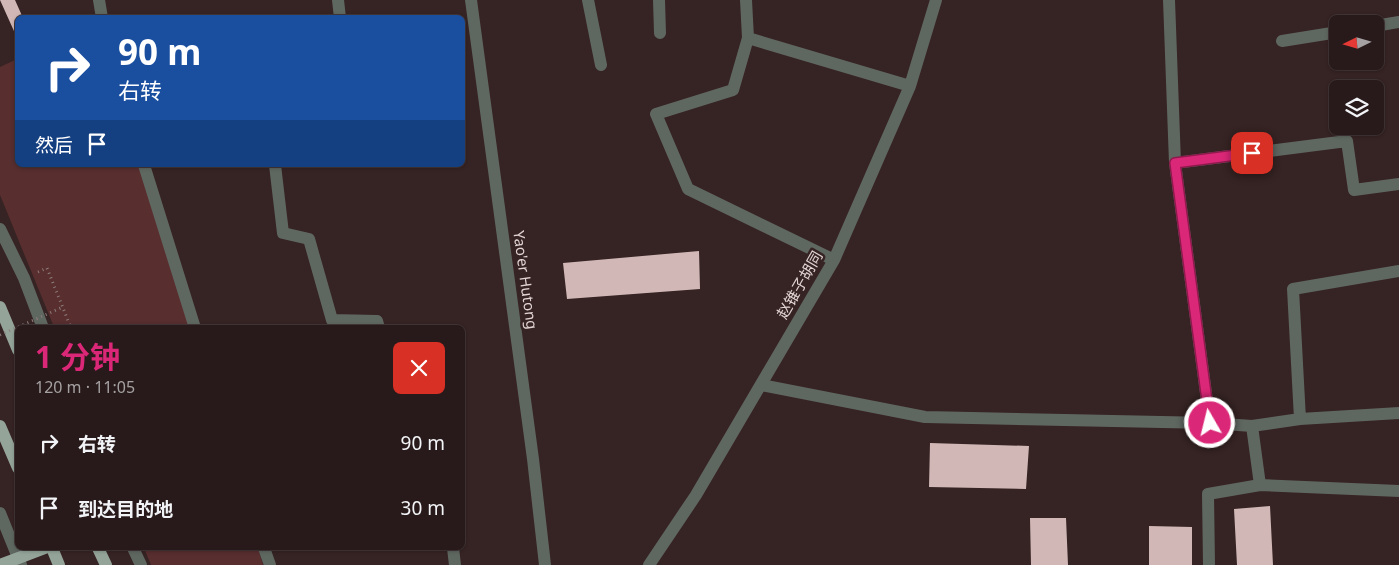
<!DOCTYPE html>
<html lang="zh">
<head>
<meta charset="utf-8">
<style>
	body { margin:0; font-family:"Noto Sans","Noto Sans SC",sans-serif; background:#342727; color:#f1f3f6; height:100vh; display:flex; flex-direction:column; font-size:19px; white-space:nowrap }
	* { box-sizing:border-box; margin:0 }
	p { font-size:16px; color:#a5a1a2 }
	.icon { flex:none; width:28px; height:28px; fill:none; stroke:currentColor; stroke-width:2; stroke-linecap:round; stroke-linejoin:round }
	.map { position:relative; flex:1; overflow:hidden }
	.drawer { position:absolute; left:15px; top:325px; width:450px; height:225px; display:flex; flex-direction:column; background:#281a1a; border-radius:8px; box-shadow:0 1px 4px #0004,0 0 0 1px #443839 }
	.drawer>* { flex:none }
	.banner { position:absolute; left:15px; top:15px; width:450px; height:152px; border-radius:8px; box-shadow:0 1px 4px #0004,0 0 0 1px #443839; background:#1a4fa0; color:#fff; overflow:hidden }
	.needle { width:32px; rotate:265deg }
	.buttons { position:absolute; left:1329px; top:15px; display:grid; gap:10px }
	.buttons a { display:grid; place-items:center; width:55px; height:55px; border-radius:8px; background:#281a1a; box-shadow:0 1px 4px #0004,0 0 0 1px #443839; font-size:25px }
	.pin { position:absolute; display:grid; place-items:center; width:42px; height:42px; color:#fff; margin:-21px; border-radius:10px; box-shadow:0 2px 8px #0006 }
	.me { position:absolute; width:55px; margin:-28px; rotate:352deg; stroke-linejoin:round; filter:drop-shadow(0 0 4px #0008) }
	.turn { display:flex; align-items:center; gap:18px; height:105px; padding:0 20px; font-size:22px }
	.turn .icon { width:65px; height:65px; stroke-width:2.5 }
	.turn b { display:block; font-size:35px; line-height:42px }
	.then { display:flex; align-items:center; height:48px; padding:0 20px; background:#0003; gap:10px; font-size:19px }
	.round { display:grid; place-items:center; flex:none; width:52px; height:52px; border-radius:8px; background:#342727 }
	.overview { display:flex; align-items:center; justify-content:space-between; height:85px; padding:0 20px }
	h1 { font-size:30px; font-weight:700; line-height:38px; color:#db2777 }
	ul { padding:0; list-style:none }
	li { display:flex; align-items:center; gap:15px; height:65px; padding:0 20px }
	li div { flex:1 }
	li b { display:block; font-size:19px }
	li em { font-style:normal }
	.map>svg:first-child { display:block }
	.green { fill:#582e2f }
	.building { fill:#d1b8b7 }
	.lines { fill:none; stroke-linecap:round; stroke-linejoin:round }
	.path { stroke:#8d7d7c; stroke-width:3; stroke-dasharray:1 4; stroke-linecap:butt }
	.minor { stroke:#5f6761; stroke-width:12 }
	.major { stroke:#94a499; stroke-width:12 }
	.path-bridge { stroke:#8d7d7c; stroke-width:3; stroke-dasharray:1 4; stroke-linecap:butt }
	.route-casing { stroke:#8e194d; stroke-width:12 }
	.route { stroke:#db2777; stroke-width:9 }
	.labels { text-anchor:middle; stroke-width:5; stroke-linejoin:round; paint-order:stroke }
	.street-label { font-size:15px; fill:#e1d4d3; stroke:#362323 }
</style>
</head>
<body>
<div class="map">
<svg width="1399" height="565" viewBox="0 0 1399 565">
	<rect width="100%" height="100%" fill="#362323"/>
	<path class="green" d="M17 59 18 165H140L190 327H54L0 195V67Z
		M144 548H258L263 565H151Z"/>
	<path class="building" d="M0 0H15L23 18H18V40Z
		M699 251 700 289 567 299 563 263Z
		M930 443 1029 446 1026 489 929 487Z
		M1270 506 1273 565H1237L1234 509Z
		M1030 518H1066L1068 565H1031Z
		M1149 526 1192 527V565H1149Z"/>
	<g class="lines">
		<path class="path" d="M38 272 47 268 71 328"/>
		<path class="minor" d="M99 0 102 18
			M338 0 340 18
			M471 0 533 459 545 565
			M588 0 601 65
			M659 0 660 33
			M746 0 748 38
			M1169 0 1175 163 1210 423
			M1375 26 1399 22
			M1282 41 1338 32
			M1175 163 1347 141 1354 190 1399 184
			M144 165 195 328
			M275 165 283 233 309 239 332 320 377 321 379 328
			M0 229 24 278 43 328
			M834 260 688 189 656 114 733 90 748 38 910 86
			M761 385 925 417 1210 423 1252 426 1300 419 1399 413
			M1300 419 1293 289 1399 271
			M1260 485 1399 491
			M0 513 21 565
			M133 548 141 565
			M264 548 270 565
			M453 548 455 565
			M649 565 696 495 834 260 910 86 936 0
			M1209 565 1208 494 1260 485 1252 426"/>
		<path class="major" d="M0 307 18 350
			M0 426 18 468
			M52 548 59 565
			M98 548 106 565
			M0 565 45 548"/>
		<path class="path-bridge" d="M0 335 63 307"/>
	</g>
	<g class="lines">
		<g class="route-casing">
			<path id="route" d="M1210 423 1175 163 1252 153"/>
		</g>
		<use href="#route" class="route"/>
	</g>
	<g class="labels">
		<g class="street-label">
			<text transform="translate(525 280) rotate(82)" y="5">Yao'er Hutong</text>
			<text transform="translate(800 285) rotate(-60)" y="5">赵锥子胡同</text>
		</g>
	</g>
</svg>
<div class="buttons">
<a><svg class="needle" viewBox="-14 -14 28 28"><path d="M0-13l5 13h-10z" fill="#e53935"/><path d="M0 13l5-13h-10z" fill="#a5a1a2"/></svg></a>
<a><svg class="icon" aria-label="layers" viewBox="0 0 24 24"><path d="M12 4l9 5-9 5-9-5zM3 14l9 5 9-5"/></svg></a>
</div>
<div class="pin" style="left:1252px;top:153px;background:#d93025"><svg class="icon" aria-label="arrive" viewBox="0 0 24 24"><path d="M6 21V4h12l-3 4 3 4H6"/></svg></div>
<svg class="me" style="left:1210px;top:423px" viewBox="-20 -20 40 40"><circle r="17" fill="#db2777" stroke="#fff" stroke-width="3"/><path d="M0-11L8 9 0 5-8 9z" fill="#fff"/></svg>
<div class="banner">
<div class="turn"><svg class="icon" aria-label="right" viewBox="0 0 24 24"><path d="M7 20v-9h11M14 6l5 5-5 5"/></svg><div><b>90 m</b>右转</div></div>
<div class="then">然后<svg class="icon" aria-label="arrive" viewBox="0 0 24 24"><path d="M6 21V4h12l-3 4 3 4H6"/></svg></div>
</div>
<section class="drawer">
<div class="overview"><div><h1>1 分钟</h1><p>120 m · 11:05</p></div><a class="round" style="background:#d93025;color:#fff"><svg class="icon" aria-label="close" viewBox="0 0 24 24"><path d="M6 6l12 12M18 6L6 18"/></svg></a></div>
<ul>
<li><svg class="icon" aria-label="right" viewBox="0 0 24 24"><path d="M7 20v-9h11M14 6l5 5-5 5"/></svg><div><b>右转</b></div><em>90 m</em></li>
<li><svg class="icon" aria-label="arrive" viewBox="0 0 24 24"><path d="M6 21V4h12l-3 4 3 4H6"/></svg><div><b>到达目的地</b></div><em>30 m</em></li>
</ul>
</section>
</div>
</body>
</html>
